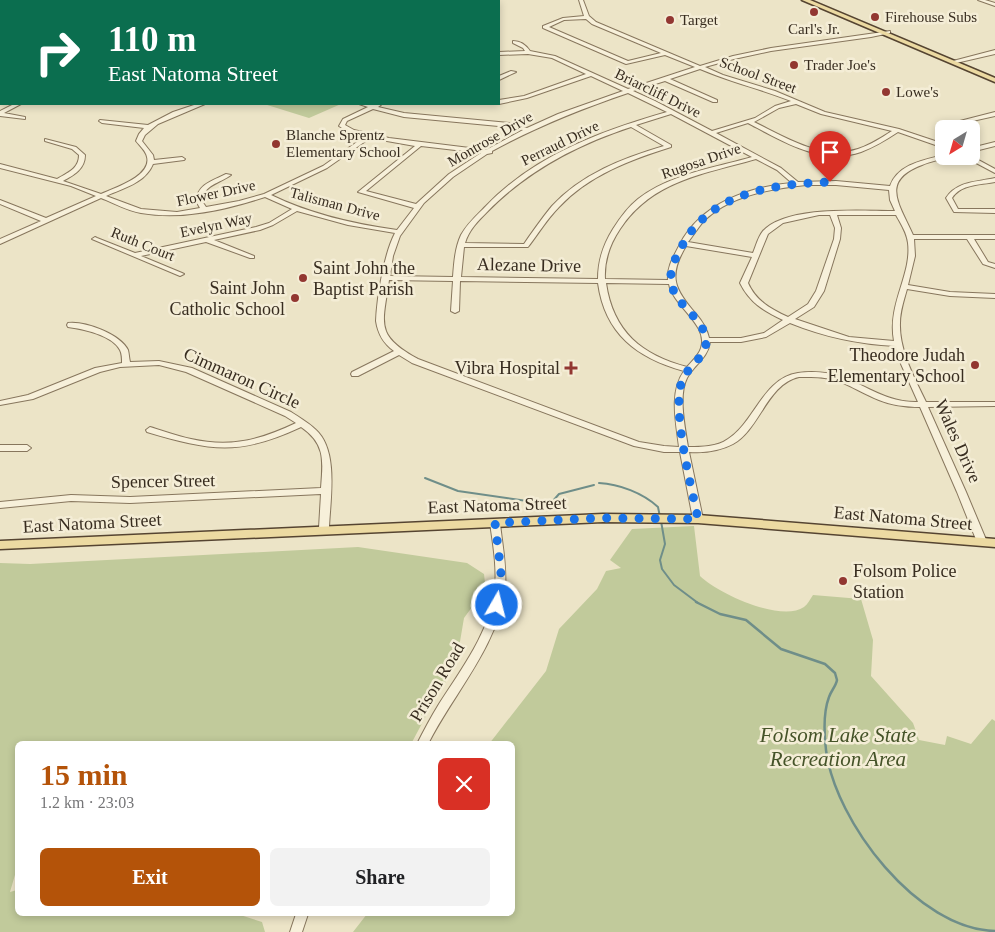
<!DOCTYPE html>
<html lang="en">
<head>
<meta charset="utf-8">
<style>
	body { margin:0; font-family:"Times New Roman",serif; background:#f2f2f2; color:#202124; height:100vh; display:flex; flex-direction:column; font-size:19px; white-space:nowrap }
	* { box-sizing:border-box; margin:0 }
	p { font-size:16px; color:#757577 }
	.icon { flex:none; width:28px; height:28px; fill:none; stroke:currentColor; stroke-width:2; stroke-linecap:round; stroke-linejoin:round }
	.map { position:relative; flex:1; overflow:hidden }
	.sheet { position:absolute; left:15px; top:741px; width:500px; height:175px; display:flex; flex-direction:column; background:#fff; border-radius:8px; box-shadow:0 2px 8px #0003 }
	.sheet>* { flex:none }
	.hud { position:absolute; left:0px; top:0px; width:500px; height:105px; box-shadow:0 2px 8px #0003; background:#0b6e4f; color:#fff; overflow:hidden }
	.needle { width:32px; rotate:217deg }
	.fabs { position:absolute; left:935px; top:120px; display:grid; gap:10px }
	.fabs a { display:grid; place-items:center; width:45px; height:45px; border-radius:8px; background:#fff; box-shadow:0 2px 8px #0003; font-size:25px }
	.pin { position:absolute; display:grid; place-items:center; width:42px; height:42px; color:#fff; margin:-51px -21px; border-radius:50% 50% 50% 0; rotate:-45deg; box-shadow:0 0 5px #0007 }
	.pin .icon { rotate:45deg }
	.me { position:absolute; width:55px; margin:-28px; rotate:8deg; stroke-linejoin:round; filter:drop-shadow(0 0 4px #0008) }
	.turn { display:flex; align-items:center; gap:18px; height:105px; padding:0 25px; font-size:22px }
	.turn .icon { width:65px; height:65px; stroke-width:2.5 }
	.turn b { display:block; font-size:35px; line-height:42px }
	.round { display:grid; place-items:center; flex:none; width:52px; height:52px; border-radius:8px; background:#f2f2f2 }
	.summary { display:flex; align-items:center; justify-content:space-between; height:85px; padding:0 25px }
	h1 { font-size:30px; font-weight:700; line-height:38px; color:#b45309 }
	.button { display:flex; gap:10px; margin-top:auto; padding:10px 25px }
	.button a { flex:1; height:58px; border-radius:8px; background:#b45309; color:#fff; font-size:20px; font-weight:700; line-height:58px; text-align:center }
	.button a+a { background:#f2f2f2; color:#202124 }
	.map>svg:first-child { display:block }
	.green { fill:#c1ca9b }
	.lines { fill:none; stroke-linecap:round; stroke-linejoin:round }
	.stream-far1 { stroke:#6f8e89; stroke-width:2 }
	.stream { stroke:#6f8e89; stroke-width:2.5 }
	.minor-casing { stroke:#87765d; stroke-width:2 }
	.major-casing { stroke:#554431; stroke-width:3 }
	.minor { fill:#f7f0da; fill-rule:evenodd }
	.major { fill:#ecdaa2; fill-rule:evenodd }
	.route { stroke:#1a73e8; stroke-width:9; stroke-dasharray:0 16.2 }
	.poi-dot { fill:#923731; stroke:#f4edd6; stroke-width:2 }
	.labels { text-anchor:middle; stroke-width:5; stroke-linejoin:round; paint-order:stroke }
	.far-poi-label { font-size:15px; fill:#382d20; stroke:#f4edd6; text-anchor:start }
	.far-street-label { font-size:15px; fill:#382d20; stroke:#f4edd6 }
	.street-label { font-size:18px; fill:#382d20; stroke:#f4edd6 }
	.poi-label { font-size:18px; fill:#382d20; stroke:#f4edd6; text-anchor:end }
	.near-park-label { font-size:21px; font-style:italic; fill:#455328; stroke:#f4edd6 }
</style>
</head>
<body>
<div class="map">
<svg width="995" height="932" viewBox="0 0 995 932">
	<rect width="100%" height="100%" fill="#ece4c7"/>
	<path class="green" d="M264 104H341L309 118Z
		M694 526 700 576C717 593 781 623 804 607 808 604 810 599 813 595L861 599 873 640 871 676 913 723 919 740 945 745 947 736 971 744 992 719 995 721V932H353L367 914H512V744H489L546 671 559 629 597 589 606 571 621 568 610 560 632 529Z
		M358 547 467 563 484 574 485 583 483 592 464 618 456 665 434 701 411 744H18L17 868 10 892 17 890 18 914H237L262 922 265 932H0V563L30 564Z"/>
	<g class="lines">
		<path class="stream-far1" d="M425 478 458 491 541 503 552 502 559 494 594 485
			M599 483C619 484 643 493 658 507L660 517
			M661 521 665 544 660 560 662 569 674 585 698 603"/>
		<path class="stream" d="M696 602 720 614 746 620 781 649 825 664 835 673 837 680C836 686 831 691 829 697 823 713 824 733 826 750 835 822 918 930 995 931"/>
		<g class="minor-casing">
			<path id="minor" d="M47 0H70L69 1H48Z
				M579 0H583L589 16 596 22 700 66 733 56 771 48 890 31V33L871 37 771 51 734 59 705 67 723 75 775 91 825 112 899 129 944 144V148L898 132C886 140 874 147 861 152 822 166 782 141 748 123L716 133 781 168 798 182 836 181 890 186C898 164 924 160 944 155V156H949C941 160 931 161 922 165 879 181 900 205 913 235H995V239H974L988 262 995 264V268L983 264 967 239H914L915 256 908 285 950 292 995 294V298L950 296 907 289C904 300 900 311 900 323 899 350 914 377 926 402H995V406L928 407 966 492 987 542 985 544H979L977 542 957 492 920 407C906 407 891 405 879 400 852 389 841 377 811 377 807 377 803 377 799 377 767 384 760 429 733 444 720 451 703 453 689 452L703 519 698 522 693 519 680 452H664L634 446 412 363 399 355 358 376H352L351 374 352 372 394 351C383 343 378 334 376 321 377 297 384 254 395 233L348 225 297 211 273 225 260 230 214 240 254 256V258H250L206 242 141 256 182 273 184 274 180 276 92 239 95 237 97 238 135 253 256 227 269 223 292 209 265 197C225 210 183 220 141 213 128 211 114 203 101 198L0 244V239L41 221 0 204V200L46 218 96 196 71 186 0 168V164L57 179C67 173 79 169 79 155L72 149 45 141V139L76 147 85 155C85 169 74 175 63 181L101 194C114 188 152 176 147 157 146 151 140 146 136 141L139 134 144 128 102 123 99 121 100 120 148 125 173 112 197 104H205L158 124 145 135 142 141 153 155 154 160 182 157 185 159 184 160 153 164C145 183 124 188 106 196L141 209 177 212 200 208 196 201C198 184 212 181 226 174L231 175C219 184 204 184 202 201L206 207 239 201 264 194 323 166 364 137 350 133 339 126 343 119 368 107 359 104 372 105 382 104 378 107 404 113 509 123 527 128 558 114 623 91 591 76 527 98 499 104V100L524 96 586 74 552 58 528 54 499 55V52L525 51 523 48 513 43V41C520 41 526 45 530 51L555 56 628 89 695 67 665 55 626 64 543 28V26L563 18 584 16ZM586 19 592 24 661 53 628 61 549 27 564 20ZM700 69C730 82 761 89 791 101L775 106 755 118 712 131 655 101 633 91 665 81 713 102H717V100L670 79ZM628 93 667 112C601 131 535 155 486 206 477 215 467 224 461 235 455 248 454 263 453 277L390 276 393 256 400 236 424 203 453 177 487 154 492 153V151C536 127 581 109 628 93ZM796 104 821 114 892 131C881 138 870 145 858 149 822 161 785 137 754 122L779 108ZM373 109 404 117 509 127 523 130 486 150 389 138 354 130 345 125 347 121ZM671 114 752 157C714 168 670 174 638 199 628 207 620 218 613 229 603 245 598 260 598 279L461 277 464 247H528C538 234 547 219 559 207 589 175 630 160 671 147V145L636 125ZM631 127 664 146C623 158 582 174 552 206 542 218 533 231 524 244L465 243C469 230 478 221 487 212 527 171 576 145 631 127ZM370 138 415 146 358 192 414 208 397 230C353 224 310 214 271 195L327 168ZM421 146 481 153 449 174 416 204 366 191ZM756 159 777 170 792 183C747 187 701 204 680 244 674 256 667 266 668 280L605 279C604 260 610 244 620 229 652 180 705 174 756 159ZM806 185H836L889 190 890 200 895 211C861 211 787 205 763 231 758 237 756 246 753 253L688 242C693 236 697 229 702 223 728 195 771 189 806 185ZM819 215H830L835 228 834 239 816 291 808 304 788 317C771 309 756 301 748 283L768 234 783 223ZM837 215H896C901 224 907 233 908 243 912 275 887 304 894 341L849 337 795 319 814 307 824 291 840 239 841 228ZM686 246 752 257 740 283C750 303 764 311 783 320L764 333 741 338H709C707 329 702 321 696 314 674 289 668 276 686 246ZM389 280 453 281 451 311 455 313 459 311 460 281 598 283C605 334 637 358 684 371 669 392 676 422 679 447L664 446 639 442 418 359C374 335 383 324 389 280ZM606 283 669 284C673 306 709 325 701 348 699 355 692 361 687 367 642 355 613 332 606 283ZM790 323C825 337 857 344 895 346L901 364 918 402C889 403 868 387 843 377 830 372 811 371 798 373 763 378 755 422 728 439 717 447 701 447 688 447 685 427 678 396 687 378 694 365 708 358 710 342H741L766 337Z
				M978 0H985L995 3V6Z
				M0 14H1V16H0Z
				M0 32H1V35H0Z
				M995 50V54L956 63 953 61Z
				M0 52 1 53V55L0 56Z
				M0 71H1V75H0Z
				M511 71 516 72 499 80V76Z
				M0 78H1V82H0Z
				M14 104H21L4 113 25 117V119L0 116V111Z
				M995 112V116L959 124 956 122Z
				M995 142V146L971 152V148Z
				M963 156H971L995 169V173Z
				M995 178V182C980 185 961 184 952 198L958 209H995V213L954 212 946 198C957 181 977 182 995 178Z
				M68 323C85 321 120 334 128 350 129 354 129 358 130 362L159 361 192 368 291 412C300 418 309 423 316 430 339 451 330 500 329 528L327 530H321L319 528 321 494 130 503 71 501 0 508V502L71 495 130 497 321 488C323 461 326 444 301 427 239 456 211 451 147 432L146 430 150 427C164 431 177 436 191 439 231 448 260 440 296 423L285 416 186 372 159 365 120 367 100 372 33 399 0 405V401L28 395 95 368 122 363C122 358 122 354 120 350 112 335 83 329 68 327L67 325Z
				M0 445H27L31 448 27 451H0Z
				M495 520 500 523C502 544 507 566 505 588 499 645 453 694 428 744H417C424 730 431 717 439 704 462 668 490 632 495 588 497 566 493 544 490 523Z
				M296 914H308L302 932H290Z"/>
		</g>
		<g class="major-casing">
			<path id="major" d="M802 0H810L995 78V82Z
				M603 514 698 515 995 539V547L698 523 603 522 0 549V541Z"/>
		</g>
		<use href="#minor" class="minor"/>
		<use href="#major" class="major"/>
	</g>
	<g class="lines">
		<path class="route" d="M497 605 501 572 495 523 602 518 698 519C691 485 673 416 681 384 685 367 705 359 706 343 707 320 677 307 672 286 668 271 675 259 682 246 710 192 774 184 830 182"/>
	</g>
	<g class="poi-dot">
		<circle cx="814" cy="12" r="5"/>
		<circle cx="875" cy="17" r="5"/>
		<circle cx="670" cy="20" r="5"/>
		<circle cx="794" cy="65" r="5"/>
		<circle cx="886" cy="92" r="5"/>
		<circle cx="276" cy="144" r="5"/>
		<circle cx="303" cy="278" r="5"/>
		<circle cx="295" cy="298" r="5"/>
		<circle cx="975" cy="365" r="5"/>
		<path d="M568.5 360.5h5v5h5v5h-5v5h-5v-5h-5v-5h5z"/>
		<circle cx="843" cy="581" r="5"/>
	</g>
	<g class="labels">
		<g class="far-poi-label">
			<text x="885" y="22">Firehouse Subs</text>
			<text x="680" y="25">Target</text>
			<text x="814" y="34" text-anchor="middle">Carl's Jr.</text>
			<text x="804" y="70">Trader Joe's</text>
			<text x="896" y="97">Lowe's</text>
			<text x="286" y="140">Blanche Sprentz<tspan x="286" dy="17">Elementary School</tspan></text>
		</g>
		<g class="far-street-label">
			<text transform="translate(758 75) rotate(20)" y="5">School Street</text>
			<text transform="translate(658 93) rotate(26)" y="5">Briarcliff Drive</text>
			<text transform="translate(490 139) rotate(-30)" y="5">Montrose Drive</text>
			<text transform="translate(560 143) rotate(-26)" y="5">Perraud Drive</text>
			<text transform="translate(701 161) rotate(-19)" y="5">Rugosa Drive</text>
			<text transform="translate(216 193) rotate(-12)" y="5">Flower Drive</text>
			<text transform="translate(335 204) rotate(15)" y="5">Talisman Drive</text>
			<text transform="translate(216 225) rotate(-12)" y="5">Evelyn Way</text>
			<text transform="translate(143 244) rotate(22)" y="5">Ruth Court</text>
		</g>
		<g class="street-label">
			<text transform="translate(529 265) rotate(1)" y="6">Alezane Drive</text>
			<text transform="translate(242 378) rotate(24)" y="6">Cimmaron Circle</text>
			<text transform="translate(958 441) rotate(66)" y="6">Wales Drive</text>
			<text transform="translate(163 481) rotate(-1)" y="6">Spencer Street</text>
			<text transform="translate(497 505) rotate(-2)" y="6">East Natoma Street</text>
			<text transform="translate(903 518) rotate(5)" y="6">East Natoma Street</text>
			<text transform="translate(92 523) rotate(-3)" y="6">East Natoma Street</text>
			<text transform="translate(437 682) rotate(-59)" y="6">Prison Road</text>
		</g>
		<g class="poi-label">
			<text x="313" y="274" text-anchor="start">Saint John the<tspan x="313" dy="21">Baptist Parish</tspan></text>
			<text x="285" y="294">Saint John<tspan x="285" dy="21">Catholic School</tspan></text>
			<text x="965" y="361">Theodore Judah<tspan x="965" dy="21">Elementary School</tspan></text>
			<text x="560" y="374">Vibra Hospital</text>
			<text x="853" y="577" text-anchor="start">Folsom Police<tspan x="853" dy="21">Station</tspan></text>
		</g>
		<g class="near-park-label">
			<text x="838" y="742">Folsom Lake State<tspan x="838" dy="24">Recreation Area</tspan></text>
		</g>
	</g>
</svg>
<div class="fabs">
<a><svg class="needle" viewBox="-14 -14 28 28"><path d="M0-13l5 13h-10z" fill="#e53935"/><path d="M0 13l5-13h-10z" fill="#757577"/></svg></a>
</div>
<div class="pin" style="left:830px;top:182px;background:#d93025"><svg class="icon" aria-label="arrive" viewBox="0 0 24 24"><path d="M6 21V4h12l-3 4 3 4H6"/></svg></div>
<svg class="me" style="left:497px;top:605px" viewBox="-20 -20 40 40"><circle r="17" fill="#1a73e8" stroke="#fff" stroke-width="3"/><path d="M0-11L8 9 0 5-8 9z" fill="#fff"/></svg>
<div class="hud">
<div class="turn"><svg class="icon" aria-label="right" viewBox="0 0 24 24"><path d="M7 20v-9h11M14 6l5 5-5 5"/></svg><div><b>110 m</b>East Natoma Street</div></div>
</div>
<section class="sheet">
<div class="summary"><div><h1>15 min</h1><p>1.2 km · 23:03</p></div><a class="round" style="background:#d93025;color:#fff"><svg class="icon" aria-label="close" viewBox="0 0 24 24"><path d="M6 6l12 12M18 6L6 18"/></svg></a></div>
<div class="button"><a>Exit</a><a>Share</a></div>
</section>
</div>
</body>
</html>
